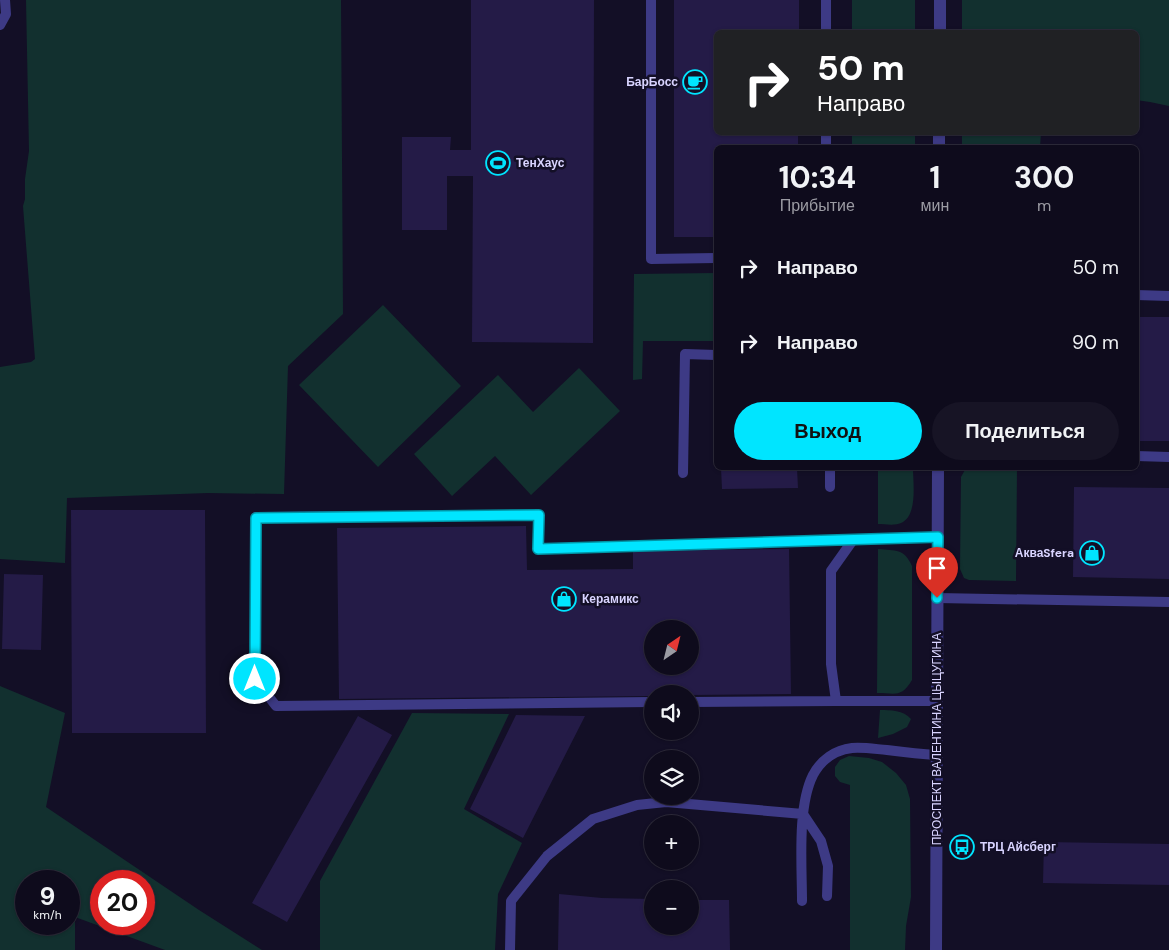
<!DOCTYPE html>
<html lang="ru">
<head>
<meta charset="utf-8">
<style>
	body { margin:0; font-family:"DM Sans",sans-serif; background:#171425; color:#f1f3f6; height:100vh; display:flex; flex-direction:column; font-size:19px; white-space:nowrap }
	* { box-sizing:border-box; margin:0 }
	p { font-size:16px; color:#9b9ba3 }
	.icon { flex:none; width:28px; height:28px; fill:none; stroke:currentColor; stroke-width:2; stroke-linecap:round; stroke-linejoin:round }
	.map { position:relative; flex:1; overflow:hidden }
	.details { position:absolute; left:714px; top:145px; width:425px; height:325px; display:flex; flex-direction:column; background:#0e0b1c; border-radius:8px; box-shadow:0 1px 4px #0004,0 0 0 1px #2e2b3b }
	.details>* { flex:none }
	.banner { position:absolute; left:714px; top:30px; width:425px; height:105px; border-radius:8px; box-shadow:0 1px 4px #0004,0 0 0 1px #2e2b3b; background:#202124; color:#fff; overflow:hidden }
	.needle { width:32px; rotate:35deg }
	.tools { position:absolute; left:644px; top:620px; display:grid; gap:10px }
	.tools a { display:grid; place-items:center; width:55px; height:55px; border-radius:50%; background:#0e0b1c; box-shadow:0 1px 4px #0004,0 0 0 1px #2e2b3b; font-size:25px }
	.speed { position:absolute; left:15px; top:870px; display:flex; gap:10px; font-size:25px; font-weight:700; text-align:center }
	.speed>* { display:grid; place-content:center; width:65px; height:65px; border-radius:50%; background:#0e0b1c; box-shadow:0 1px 4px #0004,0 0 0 1px #2e2b3b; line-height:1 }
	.speed small { font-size:12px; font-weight:400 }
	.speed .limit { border:8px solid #d22; background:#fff; color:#111 }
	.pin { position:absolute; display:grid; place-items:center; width:42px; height:42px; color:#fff; margin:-51px -21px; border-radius:50% 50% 50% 0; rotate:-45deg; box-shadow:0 0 5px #0007 }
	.pin .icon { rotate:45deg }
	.me { position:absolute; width:55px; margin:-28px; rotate:0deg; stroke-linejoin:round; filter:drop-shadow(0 0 4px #0008) }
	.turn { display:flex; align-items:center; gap:18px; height:105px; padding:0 20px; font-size:22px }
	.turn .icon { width:65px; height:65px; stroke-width:2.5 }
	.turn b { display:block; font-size:35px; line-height:42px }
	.eta { display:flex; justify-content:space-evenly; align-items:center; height:85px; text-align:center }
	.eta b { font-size:30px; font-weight:700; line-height:35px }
	.action { display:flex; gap:10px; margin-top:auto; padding:10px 20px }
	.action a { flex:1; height:58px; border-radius:30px; background:#00e5ff; color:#111; font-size:20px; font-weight:700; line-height:58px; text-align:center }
	.action a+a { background:#171425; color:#f1f3f6 }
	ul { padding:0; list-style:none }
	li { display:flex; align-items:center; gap:15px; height:75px; padding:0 20px }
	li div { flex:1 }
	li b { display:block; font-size:19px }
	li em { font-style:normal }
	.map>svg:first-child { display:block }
	.green { fill:#12302f; fill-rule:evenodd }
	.building { fill:#241b47; fill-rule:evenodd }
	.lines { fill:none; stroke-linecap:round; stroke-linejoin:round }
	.service { stroke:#3d3a85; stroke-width:10 }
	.tertiary { stroke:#3d3a85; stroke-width:12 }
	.route-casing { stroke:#0095a6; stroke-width:12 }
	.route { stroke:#00e5ff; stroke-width:9 }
	.labels { text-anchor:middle; stroke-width:5; stroke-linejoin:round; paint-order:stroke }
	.poi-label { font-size:12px; font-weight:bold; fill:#d9d4ff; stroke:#130f26; text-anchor:start }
	.street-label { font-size:12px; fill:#d9d4ff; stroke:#130f26 }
</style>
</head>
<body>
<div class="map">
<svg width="1169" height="950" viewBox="0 0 1169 950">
	<rect width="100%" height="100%" fill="#130f26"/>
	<path class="green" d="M26 0H341L343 314 288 366 284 494 208 493 67 498 65 563 0 559V367L31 362 35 359 23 206 25 199V179L29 151Z
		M852 0H915V32H852Z
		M962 0H1169V106L1150 102 1136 100V32H962Z
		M852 133H915V147H852Z
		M962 133H1041L1040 147H962Z
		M716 273V341H643L642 379 633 380 634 274Z
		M383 305 461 386 378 467 299 385Z
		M579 368 620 411 531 495 495 456 452 496 414 454 498 375 533 412Z
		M878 468H913C913 482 918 516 901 523 895 526 884 524 878 524Z
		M966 468H1017L1016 581 969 580 964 578 960 569 961 477Z
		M878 549C896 551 904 548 912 566V680C901 698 896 693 877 693Z
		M0 686 65 713 46 807 199 910 262 950H165L75 917V950H0ZM26 881H69V924H26ZM144 881V924H101V881Z
		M880 710C891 710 903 710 911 719L907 727 893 734 878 738Z
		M412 713 509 714 464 809 522 843 498 894 495 950H320V881Z
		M849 756 869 758 882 762 896 773 906 785 910 799 911 897 906 926 905 950H850V785L840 782 835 776V767L840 760Z"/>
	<path class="building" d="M471 0H594L593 343 472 342 473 176H447V230H402V137H451L450 150H471Z
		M674 0H799V32H716V132H798V148H716V237H674Z
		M1136 317H1169V441H1136Z
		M721 468H797L798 488 722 489Z
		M1074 487 1169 488V579L1073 577Z
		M71 510H205L206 733H72Z
		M526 526 527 570 633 569V551L789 549 791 694 690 695V694H652V696L339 699 337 528ZM652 629H690V666H652Z
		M4 574 43 575 41 650 2 649Z
		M516 715 585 716 523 838 470 809Z
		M358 716 392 735 287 922 252 903Z
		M1044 842 1169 844V885L1043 883Z
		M559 894 602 898 652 899V926H690V900H729L730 950H558Z"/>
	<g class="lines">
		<path class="service" d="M651 0V259L716 258
			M826 0V32
			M0 25 6 14 5 0
			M826 132V148
			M1136 295 1169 296
			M1136 456 1169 457
			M830 468V487
			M683 473 685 354 716 355
			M937 598 1169 602
			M937 701H836L831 664V571L853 540 938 537
			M652 702 276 706 255 679 256 517 539 515V549L853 540
			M690 702 836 701
			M802 901C802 865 797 807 813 775 821 760 835 750 852 748 863 747 875 749 887 750 903 752 920 754 936 755
			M510 950 511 901 547 856 593 819 637 805 666 802 803 814 821 841 828 866 827 896"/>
		<path class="tertiary" d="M940 32V0
			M939 148V132
			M936 950 938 468"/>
	</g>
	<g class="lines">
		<g class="route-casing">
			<path id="route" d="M255 679 256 518 539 515 538 549 938 537 937 598"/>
		</g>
		<use href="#route" class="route"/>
	</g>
	<defs>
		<g id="cafe-ring" transform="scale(1.25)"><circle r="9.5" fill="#130f26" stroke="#00e5ff" stroke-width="1.5"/><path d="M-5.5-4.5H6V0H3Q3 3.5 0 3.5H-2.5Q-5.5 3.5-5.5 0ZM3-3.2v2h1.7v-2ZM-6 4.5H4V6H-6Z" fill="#00e5ff"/></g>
		<g id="stadium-ring" transform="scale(1.25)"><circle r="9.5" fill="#130f26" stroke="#00e5ff" stroke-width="1.5"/><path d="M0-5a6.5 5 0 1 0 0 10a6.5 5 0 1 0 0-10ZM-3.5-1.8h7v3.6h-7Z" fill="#00e5ff"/></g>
		<g id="shop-ring" transform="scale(1.25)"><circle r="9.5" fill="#130f26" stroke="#00e5ff" stroke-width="1.5"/><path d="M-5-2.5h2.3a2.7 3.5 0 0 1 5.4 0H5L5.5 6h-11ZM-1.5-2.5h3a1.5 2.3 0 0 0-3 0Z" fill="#00e5ff"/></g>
		<g id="bus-ring" transform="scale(1.25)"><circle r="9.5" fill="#130f26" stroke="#00e5ff" stroke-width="1.5"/><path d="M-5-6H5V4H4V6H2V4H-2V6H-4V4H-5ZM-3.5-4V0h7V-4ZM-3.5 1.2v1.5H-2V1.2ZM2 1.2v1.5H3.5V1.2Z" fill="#00e5ff"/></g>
	</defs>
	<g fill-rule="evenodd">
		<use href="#cafe-ring" x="695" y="82"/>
		<use href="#stadium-ring" x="498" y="163"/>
		<use href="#shop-ring" x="1092" y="553"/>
		<use href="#shop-ring" x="564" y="599"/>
		<use href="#bus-ring" x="962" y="847"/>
	</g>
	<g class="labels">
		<g class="poi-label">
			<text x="678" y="86" text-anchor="end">БарБосс</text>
			<text x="516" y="167">ТенХаус</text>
			<text x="1074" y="557" text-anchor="end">АкваSfera</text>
			<text x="582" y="603">Керамикс</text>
			<text x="980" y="851">ТРЦ Айсберг</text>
		</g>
		<g class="street-label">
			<text transform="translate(937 739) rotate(-90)" y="4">ПРОСПЕКТ ВАЛЕНТИНА ЦЫЦУГИНА</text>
		</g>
	</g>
</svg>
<div class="tools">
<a><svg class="needle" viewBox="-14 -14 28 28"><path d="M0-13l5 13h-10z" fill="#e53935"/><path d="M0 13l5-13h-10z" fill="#9b9ba3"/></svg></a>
<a><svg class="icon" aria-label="sound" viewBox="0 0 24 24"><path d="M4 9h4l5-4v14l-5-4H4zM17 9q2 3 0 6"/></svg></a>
<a><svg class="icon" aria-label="layers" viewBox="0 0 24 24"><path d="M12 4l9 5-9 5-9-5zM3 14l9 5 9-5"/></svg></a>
<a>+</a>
<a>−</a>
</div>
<div class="speed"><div>9<small>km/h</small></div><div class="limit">20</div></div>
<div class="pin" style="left:937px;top:598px;background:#d93025"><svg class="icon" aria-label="arrive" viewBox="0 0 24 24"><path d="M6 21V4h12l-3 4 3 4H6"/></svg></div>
<svg class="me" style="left:255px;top:679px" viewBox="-20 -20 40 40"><circle r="17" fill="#00e5ff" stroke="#fff" stroke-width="3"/><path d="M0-11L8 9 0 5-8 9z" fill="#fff"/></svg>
<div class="banner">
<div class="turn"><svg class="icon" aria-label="right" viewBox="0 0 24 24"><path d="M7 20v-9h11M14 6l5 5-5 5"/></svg><div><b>50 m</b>Направо</div></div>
</div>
<section class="details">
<div class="eta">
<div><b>10:34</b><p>Прибытие</p></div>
<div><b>1</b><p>мин</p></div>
<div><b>300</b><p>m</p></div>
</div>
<ul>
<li><svg class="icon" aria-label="right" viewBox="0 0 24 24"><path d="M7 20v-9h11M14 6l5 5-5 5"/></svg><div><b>Направо</b></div><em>50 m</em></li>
<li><svg class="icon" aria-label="right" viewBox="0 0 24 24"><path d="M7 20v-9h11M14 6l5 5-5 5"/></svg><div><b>Направо</b></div><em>90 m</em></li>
</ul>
<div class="action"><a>Выход</a><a>Поделиться</a></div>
</section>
</div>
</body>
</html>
